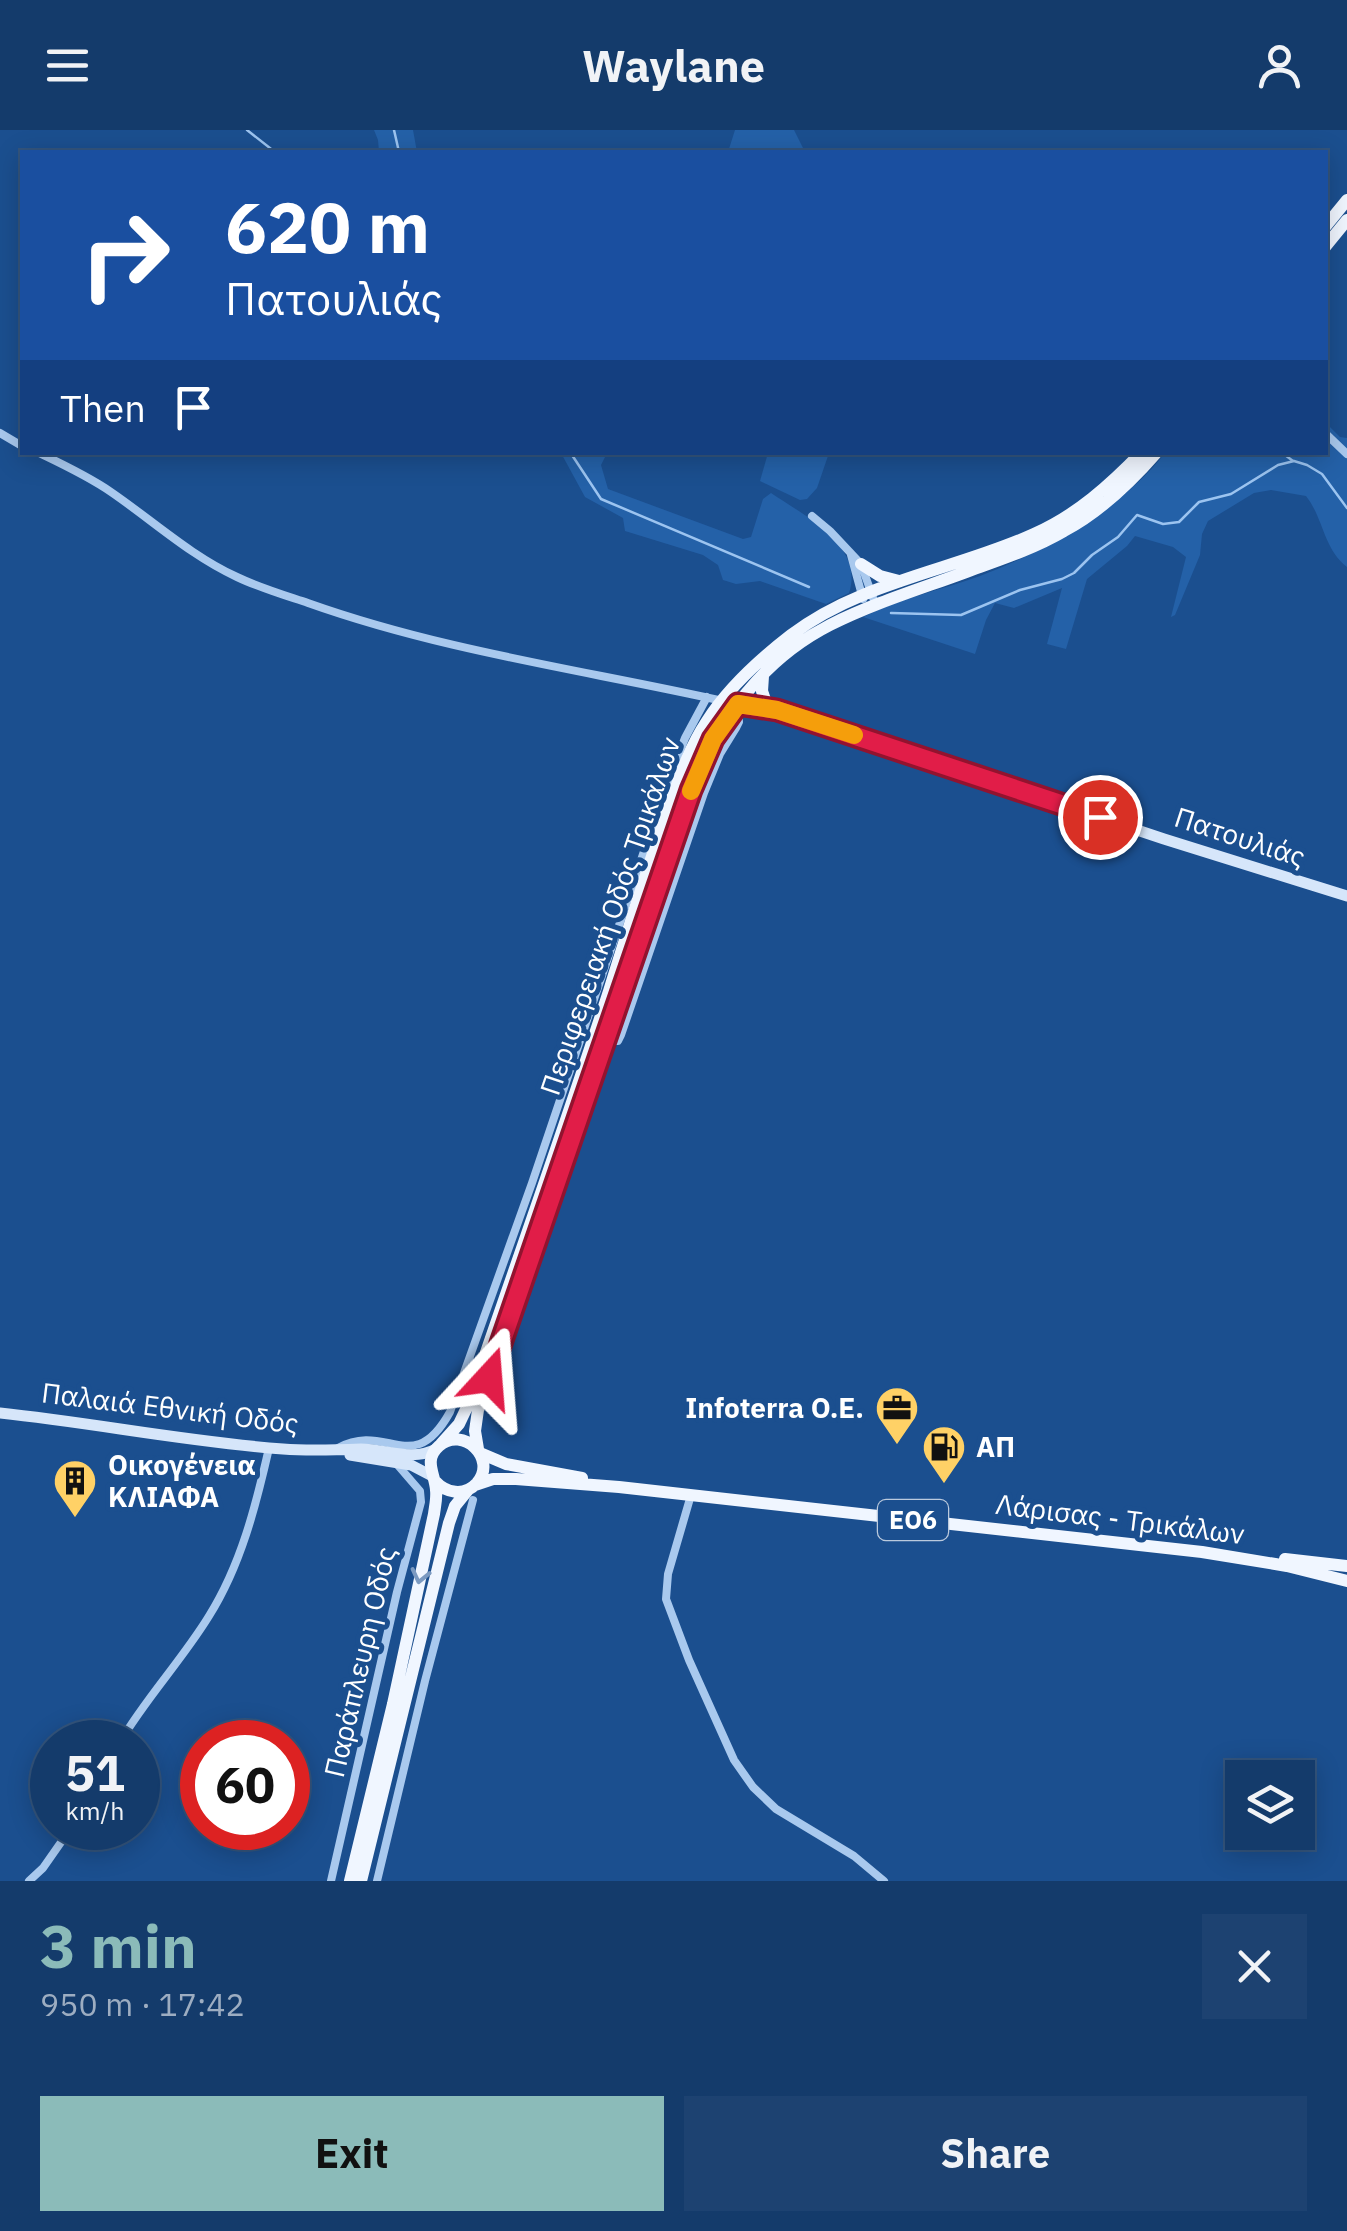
<!DOCTYPE html>
<html lang="en">
<head>
<meta charset="utf-8">
<style>
	body { margin:0; font-family:"IBM Plex Sans",sans-serif; background:#1d4271; color:#f1f3f6; height:100vh; display:flex; flex-direction:column; font-size:38px; white-space:nowrap }
	* { box-sizing:border-box; margin:0 }
	p { font-size:32px; color:#9dadc1 }
	.icon { flex:none; width:55px; height:55px; fill:none; stroke:currentColor; stroke-width:2; stroke-linecap:round; stroke-linejoin:round }
	.map { position:relative; height:1751px; overflow:hidden }
	.drawer { display:flex; flex-direction:column; background:#143b6b; flex:1 }
	.drawer>* { flex:none }
	.guide { position:absolute; left:20px; top:20px; width:1308px; height:305px; border-radius:0px; box-shadow:0 5px 25px #0003,0 0 0 2px #33557e; background:#1a4fa0; color:#fff; overflow:hidden }
	.fabs { position:absolute; left:1225px; top:1630px; display:grid; gap:20px }
	.fabs a { display:grid; place-items:center; width:90px; height:90px; border-radius:0px; background:#143b6b; box-shadow:0 5px 25px #0003,0 0 0 2px #33557e; font-size:50px }
	.speed { position:absolute; left:30px; top:1590px; display:flex; gap:20px; font-size:50px; font-weight:700; text-align:center }
	.speed>* { display:grid; place-content:center; width:130px; height:130px; border-radius:50%; background:#143b6b; box-shadow:0 5px 25px #0003,0 0 0 2px #33557e; line-height:1 }
	.speed small { font-size:25px; font-weight:400 }
	.speed .limit { border:15px solid #d22; background:#fff; color:#111 }
	.pin { position:absolute; display:grid; place-items:center; width:85px; height:85px; color:#fff; margin:-42px; border:5px solid #fff; border-radius:50%; box-shadow:0 2px 10px #0007 }
	.me { position:absolute; width:110px; margin:-55px; rotate:19deg; stroke-linejoin:round; filter:drop-shadow(0 0 8px #0008) }
	.turn { display:flex; align-items:center; gap:35px; height:210px; padding:0 40px; font-size:45px }
	.turn .icon { width:130px; height:130px; stroke-width:2.5 }
	.turn b { display:block; font-size:70px; line-height:85px }
	.then { display:flex; align-items:center; height:95px; padding:0 40px; background:#0003; gap:20px; font-size:38px }
	.round { display:grid; place-items:center; flex:none; width:105px; height:105px; border-radius:0px; background:#1d4271 }
	.overview { display:flex; align-items:center; justify-content:space-between; height:170px; padding:0 40px }
	h1 { font-size:60px; font-weight:700; line-height:75px; color:#8bbbb9 }
	.action { display:flex; gap:20px; margin-top:auto; padding:20px 40px }
	.action a { flex:1; height:115px; border-radius:0px; background:#8bbbb9; color:#111; font-size:40px; font-weight:700; line-height:115px; text-align:center }
	.action a+a { background:#1d4271; color:#f1f3f6 }
	header { display:flex; justify-content:space-between; align-items:center; height:130px; padding:0 40px; background:#143b6b; font-size:45px; font-weight:700 }
	.map>svg:first-child { display:block }
	.green { fill:#2461a8 }
	.lines { fill:none; stroke-linecap:round; stroke-linejoin:round }
	.stream { stroke:#9cc4f0; stroke-width:2.5 }
	.street { stroke:#a9c9ee; stroke-width:8 }
	.secondary { stroke:#d6e6fa; stroke-width:11 }
	.primary { stroke:#f0f6ff; stroke-width:12 }
	.oneway { stroke:#7b9ac1 }
	.route-casing { stroke:#92132f; stroke-width:25 }
	.route { stroke:#e11d48; stroke-width:18 }
	.slow { stroke:#f59e0b; stroke-width:18 }
	.labels { text-anchor:middle; stroke-width:10; stroke-linejoin:round; paint-order:stroke }
	.shield { fill:#1b4f8f; stroke:#bbcadd; stroke-width:2.5 }
	.shield-label { font-size:25px; font-weight:bold; fill:#fff }
	.street-label { font-size:28px; fill:#fff; stroke:#1b4f8f }
	.poi-label { font-size:28px; font-weight:bold; fill:#fff; stroke:#1b4f8f; text-anchor:start }
</style>
</head>
<body>
<header><svg class="icon" aria-label="menu" viewBox="0 0 24 24"><path d="M4 6h16M4 12h16M4 18h16"/></svg>Waylane<svg class="icon" aria-label="person" viewBox="0 0 24 24"><circle cx="12" cy="8" r="4"/><path d="M4 21q1-7 8-7t8 7"/></svg></header>
<div class="map">
<svg width="1347" height="1751" viewBox="0 0 1347 1751">
	<rect width="100%" height="100%" fill="#1b4f8f"/>
	<path class="green" d="M374 0H413L417 22H379L378 10Z
		M735 0H794L805 22H728Z
		M1325 292 1340 307 1347 308V437C1323 418 1324 389 1306 366L1271 360 1254 363 1208 391 1202 404 1200 425 1175 485 1171 487 1186 427 1173 417 1135 406 1127 416 1087 449 1066 519 1047 514 1062 458 1014 478 995 473 986 490 975 524 863 487C901 468 941 460 980 446 1046 421 1121 379 1165 323L1325 322Z
		M561 323H607L601 335 608 359 743 409 751 407 763 369 771 363C803 385 865 415 849 463L826 474 760 451 736 454 723 450 718 435 703 425 625 401 623 388 585 367Z
		M768 323V322L829 323 817 358 807 369 800 370 760 351Z"/>
	<g class="lines">
		<path class="stream" d="M247 0 275 22
			M394 0 399 22
			M570 322 601 369 809 457
			M1281 322 1293 331
			M891 483 961 485 1020 460 1062 449 1074 443 1092 425 1118 407 1137 385 1163 394 1179 392 1199 372 1231 364 1278 335 1294 331 1307 335 1322 344 1347 378"/>
		<path class="street" d="M0 303 22 316
			M1325 303 1347 324
			M37 322C62 334 88 346 111 362 152 390 191 426 237 447 260 458 284 465 308 473 443 521 584 540 723 571
			M812 386 830 401 861 434 876 476
			M851 425 863 469
			M604 911H618L621 905 704 663 720 624 736 598 739 592 738 578
			M338 1318C387 1291 413 1349 450 1282L532 1053 665 659 685 608 707 567
			M691 1365 668 1444 666 1469 689 1530 734 1630 753 1657 776 1679 854 1726 884 1751
			M120 1612C146 1568 182 1530 209 1486 241 1435 256 1375 269 1318
			M29 1751 43 1738 71 1698
			M331 1751 397 1462 421 1372 420 1361 395 1332
			M377 1751 425 1551 473 1370"/>
		<path class="secondary" d="M732 572 767 580H777L1164 709 1347 766
			M0 1283C95 1293 188 1312 283 1319 309 1321 335 1320 361 1319 386 1319 412 1332 436 1319
			M350 1325 411 1335 432 1346"/>
		<path class="primary" d="M1325 97 1347 70
			M1325 117 1347 90
			M861 434 880 446 899 451
			M763 546 762 561 766 573
			M441 1314 459 1294 468 1275C515 1137 564 1000 609 861 627 803 645 745 665 688 677 655 687 621 707 591 728 558 760 529 791 505 862 451 955 440 1034 404 1077 385 1110 355 1142 322
			M478 1319 475 1301 478 1280 691 661C717 591 763 529 830 495 874 473 920 459 966 442 999 430 1033 419 1064 401 1100 382 1130 353 1157 322
			M480 1323 506 1334 582 1348
			M475 1355 493 1349H516L619 1357 1202 1422 1287 1436 1347 1451
			M1285 1429 1347 1436
			M350 1751 393 1574 434 1384C435 1376 437 1368 436 1360 435 1344 423 1330 439 1316 463 1295 498 1329 477 1353 464 1367 446 1363 435 1351
			M361 1751 449 1393 455 1376 468 1360"/>
	</g>
	<defs><path id="oneway-chevron" d="M-2-3.5L2.5 0L-2 3.5" fill="none" stroke-width="1.6" stroke-linecap="round" stroke-linejoin="round" transform="scale(2.5)"/></defs>
	<use class="oneway" href="#oneway-chevron" transform="translate(420 1446) rotate(103)"/>
	<g class="lines">
		<g class="route-casing">
			<path id="route" d="M489 1248 691 660 713 609 738 574 777 580 1100 687"/>
		</g>
		<use href="#route" class="route"/>
		<path class="slow" d="M691 661 713 609 738 574 777 580 854 605"/>
	</g>
	<defs>
		<g id="office-pin" transform="scale(2.25)"><path d="M0 17L-7.5 6A9.5 9.5 0 1 1 7.5 6Z" fill="#ffd166" stroke="#1b4f8f"/><path d="M-6-3h4V-5.5h4V-3h4V5H-6ZM-1-4.5V-3h2v-1.5ZM-6 0V1H6V0Z" fill="#111"/></g>
		<g id="fuel-pin" transform="scale(2.25)"><path d="M0 17L-7.5 6A9.5 9.5 0 1 1 7.5 6Z" fill="#ffd166" stroke="#1b4f8f"/><path d="M-5.5-6h7V0h2V4h1.3V-2.5L3-4.5l.8-.8L6-3V5H2.5V1h-1V6h-7ZM-4.2-4.7v3.2H.2V-4.7Z" fill="#111"/></g>
		<g id="building-pin" transform="scale(2.25)"><path d="M0 17L-7.5 6A9.5 9.5 0 1 1 7.5 6Z" fill="#ffd166" stroke="#1b4f8f"/><path d="M-4-6H4V6H1V3H-1V6H-4ZM-2.5-4.3h1.7v1.8h-1.7ZM.8-4.3h1.7v1.8H.8ZM-2.5-1h1.7V.8h-1.7ZM.8-1h1.7V.8H.8Z" fill="#111"/></g>
	</defs>
	<g fill-rule="evenodd">
		<use href="#office-pin" x="897" y="1278"/>
		<use href="#fuel-pin" x="944" y="1317"/>
		<use href="#building-pin" x="75" y="1351"/>
	</g>
	<g class="labels">
		<rect class="shield" x="878" y="1370" width="70" height="40" rx="8"/>
		<g class="shield-label">
			<text x="913" y="1399">ΕΟ6</text>
		</g>
		<g class="street-label">
			<text transform="translate(1240 707) rotate(18)" y="10">Πατουλιάς</text>
			<text transform="translate(610 786) rotate(-71)" y="10">Περιφερειακή Οδός Τρικάλων</text>
			<text transform="translate(170 1278) rotate(7)" y="10">Παλαιά Εθνική Οδός</text>
			<text transform="translate(1120 1389) rotate(7)" y="10">Λάρισας - Τρικάλων</text>
			<text transform="translate(360 1532) rotate(-77)" y="10">Παράπλευρη Οδός</text>
		</g>
		<g class="poi-label">
			<text x="864" y="1288" text-anchor="end">Infoterra Ο.Ε.</text>
			<text x="976" y="1327">ΑΠ</text>
			<text x="108" y="1345">Οικογένεια<tspan x="108" dy="32">ΚΛΙΑΦΑ</tspan></text>
		</g>
	</g>
</svg>
<div class="fabs">
<a><svg class="icon" aria-label="layers" viewBox="0 0 24 24"><path d="M12 4l9 5-9 5-9-5zM3 14l9 5 9-5"/></svg></a>
</div>
<div class="speed"><div>51<small>km/h</small></div><div class="limit">60</div></div>
<div class="pin" style="left:1100px;top:687px;background:#d93025"><svg class="icon" aria-label="arrive" viewBox="0 0 24 24"><path d="M6 21V4h12l-3 4 3 4H6"/></svg></div>
<svg class="me" style="left:489px;top:1248px" viewBox="-20 -20 40 40"><path d="M0-17L14 15 0 8-14 15z" fill="#e11d48" stroke="#fff" stroke-width="4"/></svg>
<div class="guide">
<div class="turn"><svg class="icon" aria-label="right" viewBox="0 0 24 24"><path d="M7 20v-9h11M14 6l5 5-5 5"/></svg><div><b>620 m</b>Πατουλιάς</div></div>
<div class="then">Then<svg class="icon" aria-label="arrive" viewBox="0 0 24 24"><path d="M6 21V4h12l-3 4 3 4H6"/></svg></div>
</div>
</div>
<section class="drawer">
<div class="overview"><div><h1>3 min</h1><p>950 m · 17:42</p></div><a class="round"><svg class="icon" aria-label="close" viewBox="0 0 24 24"><path d="M6 6l12 12M18 6L6 18"/></svg></a></div>
<div class="action"><a>Exit</a><a>Share</a></div>
</section>
</body>
</html>
